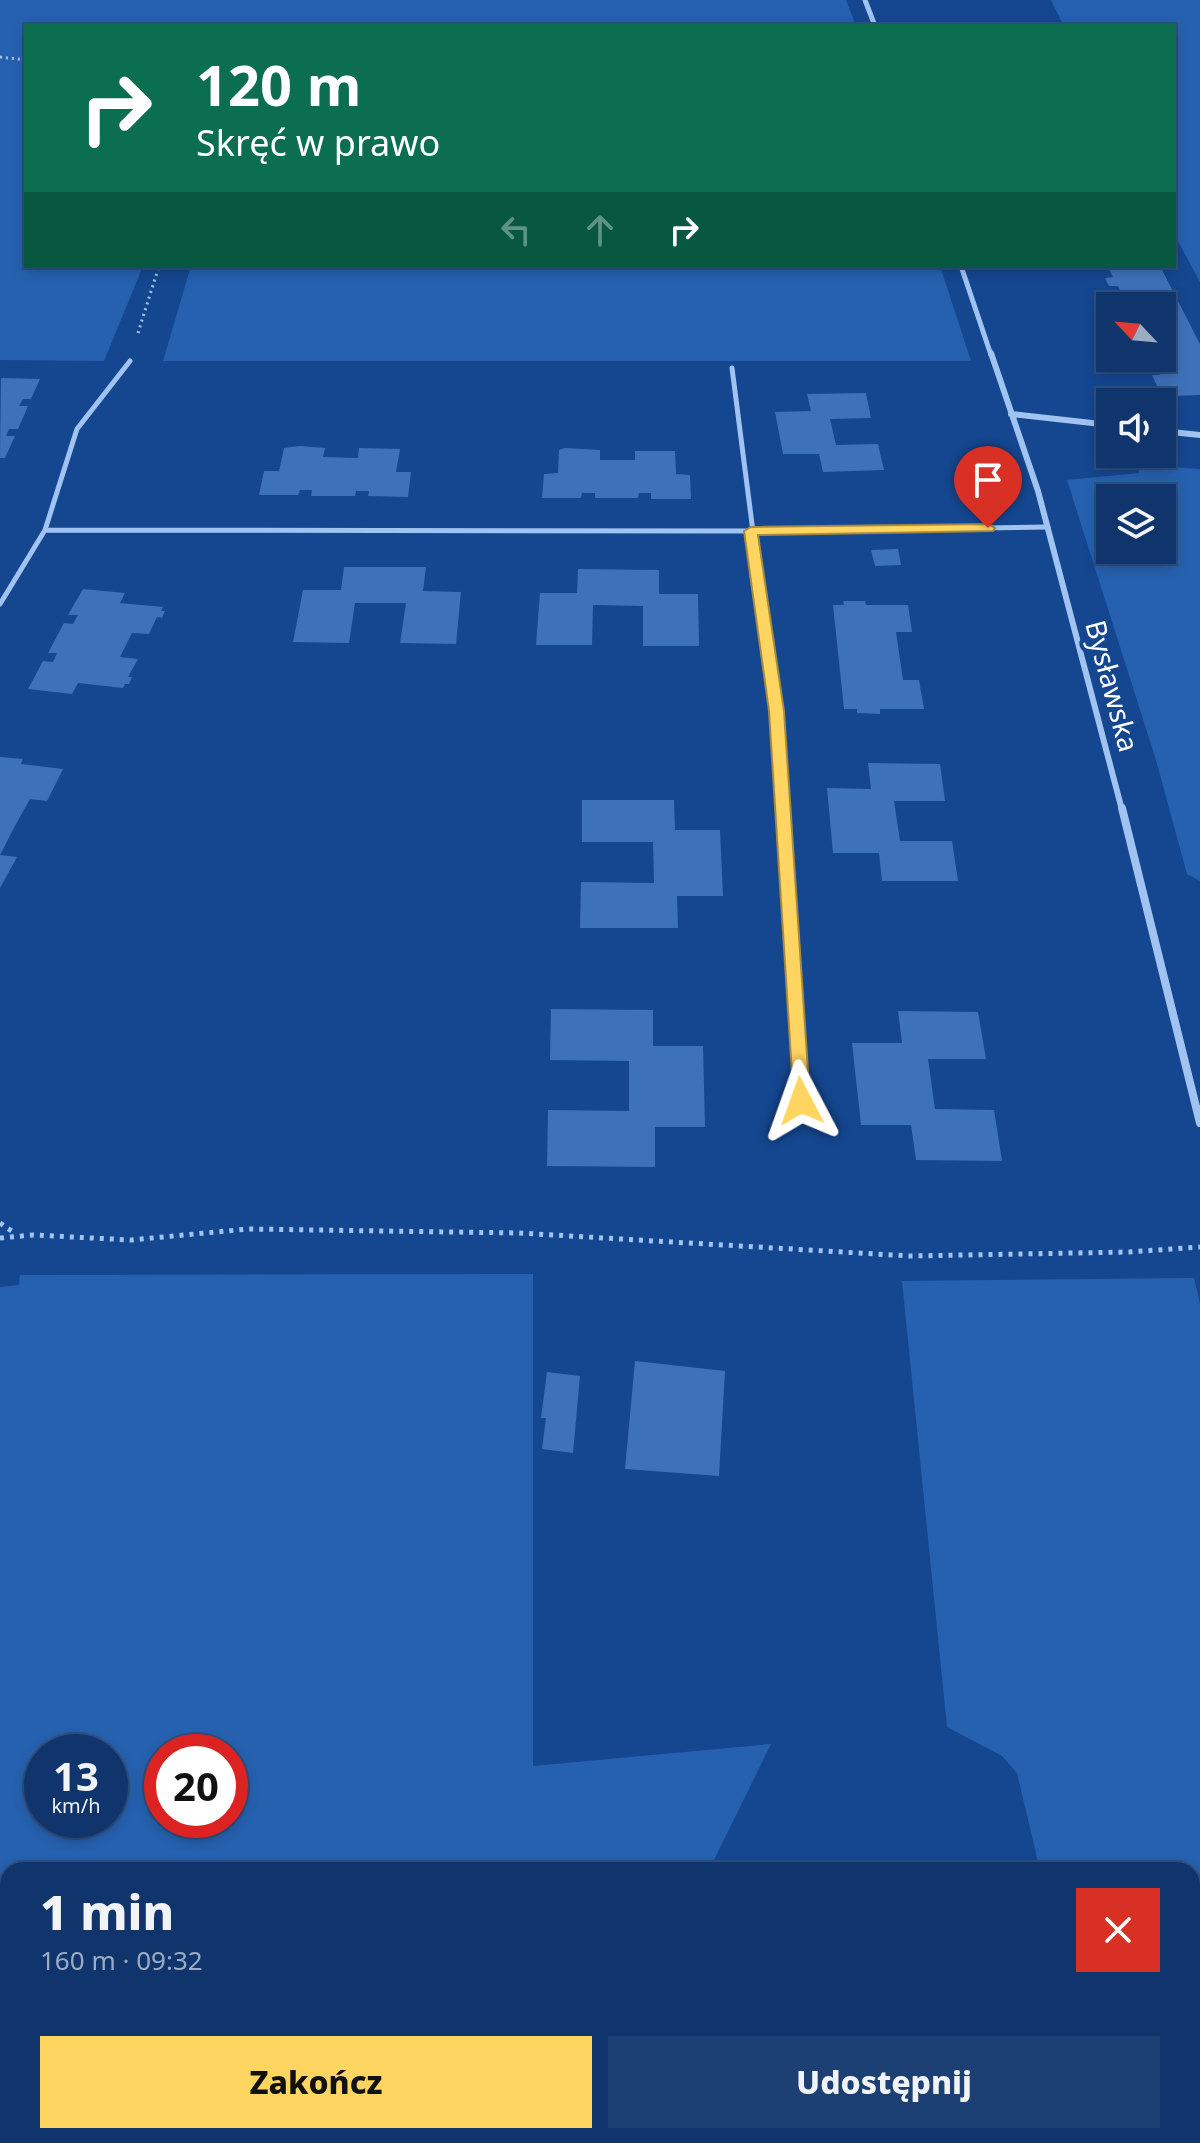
<!DOCTYPE html>
<html lang="pl">
<head>
<meta charset="utf-8">
<style>
	body { margin:0; font-family:"Noto Sans",sans-serif; background:#1d4074; color:#f1f3f6; height:100vh; display:flex; flex-direction:column; font-size:30px; white-space:nowrap }
	* { box-sizing:border-box; margin:0 }
	p { font-size:26px; color:#9babc2 }
	.icon { flex:none; width:44px; height:44px; fill:none; stroke:currentColor; stroke-width:2; stroke-linecap:round; stroke-linejoin:round }
	.map { position:relative; flex:1; overflow:hidden }
	.drawer { position:absolute; left:0px; top:1862px; width:1200px; height:282px; display:flex; flex-direction:column; background:#0f356c; border-radius:24px 24px 0 0; box-shadow:0 4px 12px #0003,0 0 0 2px #2f507f }
	.drawer>* { flex:none }
	.guide { position:absolute; left:24px; top:24px; width:1152px; height:244px; border-radius:0px; box-shadow:0 4px 12px #0003,0 0 0 2px #2f507f; background:#0b6e4f; color:#fff; overflow:hidden }
	.needle { width:52px; rotate:296deg }
	.controls { position:absolute; left:1096px; top:292px; display:grid; gap:16px }
	.controls a { display:grid; place-items:center; width:80px; height:80px; border-radius:0px; background:#0f356c; box-shadow:0 4px 12px #0003,0 0 0 2px #2f507f; font-size:40px }
	.speed { position:absolute; left:24px; top:1734px; display:flex; gap:16px; font-size:40px; font-weight:700; text-align:center }
	.speed>* { display:grid; place-content:center; width:104px; height:104px; border-radius:50%; background:#0f356c; box-shadow:0 4px 12px #0003,0 0 0 2px #2f507f; line-height:1 }
	.speed small { font-size:20px; font-weight:400 }
	.speed .limit { border:12px solid #d22; background:#fff; color:#111 }
	.pin { position:absolute; display:grid; place-items:center; width:68px; height:68px; color:#fff; margin:-82px -34px; border-radius:50% 50% 50% 0; rotate:-45deg; box-shadow:0 0 8px #0007 }
	.pin .icon { rotate:45deg }
	.me { position:absolute; width:88px; margin:-44px; rotate:356deg; stroke-linejoin:round; filter:drop-shadow(0 0 6px #0008) }
	.turn { display:flex; align-items:center; gap:28px; height:168px; padding:0 40px; font-size:36px }
	.turn .icon { width:104px; height:104px; stroke-width:2.5 }
	.turn b { display:block; font-size:56px; line-height:68px }
	.lanes { display:flex; align-items:center; height:76px; padding:0 40px; background:#0003; justify-content:center; gap:40px; direction:ltr }
	.lanes .off { opacity:.35 }
	.round { display:grid; place-items:center; flex:none; width:84px; height:84px; border-radius:0px; background:#1d4074 }
	.headline { display:flex; align-items:center; justify-content:space-between; height:136px; padding:0 40px }
	h1 { font-size:48px; font-weight:800; line-height:60px }
	.primary-button { display:flex; gap:16px; margin-top:auto; padding:16px 40px }
	.primary-button a { flex:1; height:92px; border-radius:0px; background:#ffd561; color:#111; font-size:32px; font-weight:800; line-height:92px; text-align:center }
	.primary-button a+a { background:#1d4074; color:#f1f3f6 }
	.map>svg:first-child { display:block }
	.green { fill:#2661af; fill-rule:evenodd }
	.building { fill:#3d71b9 }
	.lines { fill:none; stroke-linecap:round; stroke-linejoin:round }
	.path-far1 { stroke:#a1c3f1; stroke-width:3; stroke-dasharray:2 4; stroke-linecap:butt }
	.path { stroke:#a1c3f1; stroke-width:5; stroke-dasharray:4 6; stroke-linecap:butt }
	.lane-far1 { stroke:#a1c3f1; stroke-width:5 }
	.lane { stroke:#a1c3f1; stroke-width:6 }
	.street-far2 { stroke:#a1c3f1; stroke-width:5 }
	.street-far1 { stroke:#a1c3f1; stroke-width:6 }
	.street { stroke:#a1c3f1; stroke-width:8 }
	.route { fill:#ffd561; stroke:#a68a3f; stroke-width:2 }
	.labels { text-anchor:middle; stroke-width:8; stroke-linejoin:round; paint-order:stroke }
	.street-label { font-size:28px; fill:#fff; stroke:#144790 }
</style>
</head>
<body>
<div class="map">
<svg width="1200" height="2143" viewBox="0 0 1200 2143">
	<rect width="100%" height="100%" fill="#144790"/>
	<path class="green" d="M0 0H846L856 26H26V266H143L104 361 0 360Z
		M1051 0H1200V282L1174 234V26H1064Z
		M191 266H940L971 361H163Z
		M1138 465 1200 469V881L1187 874 1156 760 1067 480 1139 473ZM1110 498H1162V550H1110Z
		M533 1274V1766L771 1744 709 1870H8V2136H1192V1870H1040L1017 1773 1002 1756 947 1727 902 1281 1194 1278 1200 1304V2143H0V1287L19 1285 20 1275ZM42 1752H110V1820H42ZM162 1752H230V1820H162Z"/>
	<path class="building" d="M1160 266 1200 344V395L1171 396 1166 386H1157L1152 375H1160L1152 358H1162V306H1127L1118 286H1109L1105 278 1113 277 1108 267Z
		M1 378 40 379 31 399H23L19 406H28L18 429H9L6 436H15L5 458H0Z
		M866 393 871 418 830 419 836 445 878 444 884 470 823 472 819 454H783L775 412 811 411 807 394Z
		M300 446 325 448 323 457 358 458 359 448 400 449 396 472H411L408 497 368 496 369 491H356L355 496H311L312 490H300L298 495H259L264 471H279L284 448Z
		M565 448 600 450V460H635V451H675L676 474 690 475 691 499H651V493H639L638 498H595V493H582L581 498H542L544 474 558 473 559 450Z
		M898 549 901 565 875 566 871 550Z
		M344 567H426L423 591 461 592 456 644 400 643 406 603H355L349 643 293 642 303 590H341Z
		M578 569 659 570V594H698L699 646H643V606L593 605 592 645H536L540 593H577Z
		M83 589 125 593 120 603 163 607 161 611H165L162 618 157 617 149 634 132 633 120 657 138 659 128 677H132L129 684H125L123 688 78 683 72 694 28 689 43 661 53 662 57 653H48L64 623 73 624 78 615H68Z
		M843 601H865L866 605H908L912 632H896L903 680H919L924 709H880V714L857 713V709H844L833 605H844Z
		M0 757 23 759 21 764 63 769 47 801 30 799 16 824 0 855 17 857 0 888Z
		M868 763 940 764 945 801H894L900 841H952L958 881H882L879 853H833L827 788 871 789Z
		M582 800H674L675 830H720L723 896H677L678 928H580L581 882 654 883 653 842H582Z
		M551 1009 653 1010V1046H703L705 1127H655V1167L547 1166 548 1110 629 1111V1061L550 1060Z
		M898 1011 978 1012 986 1059H928L935 1109 994 1110 1002 1161 916 1160 911 1125H861L852 1043H902Z
		M635 1361 725 1371 719 1476 625 1469Z
		M547 1372 580 1376 573 1453 542 1449 546 1418H541Z"/>
	<g class="lines">
		<path class="path-far1" d="M0 57 26 60
			M138 333 159 266"/>
		<path class="path" d="M0 1223 16 1234
			M0 1238 33 1235 131 1240 248 1229 519 1233 910 1256 1129 1252 1200 1247"/>
		<path class="lane-far1" d="M732 368 776 711 782 810
			M45 530 751 531 1048 527
			M0 604 45 530 77 429 130 361"/>
		<path class="lane" d="M782 808 801 1101"/>
		<path class="street-far2" d="M865 0 875 26
			M961 266 991 355"/>
		<path class="street-far1" d="M991 353 1038 491 1122 810
			M1011 414 1110 425
			M1162 431 1200 435"/>
		<path class="street" d="M1122 808 1200 1123"/>
	</g>
	<path class="route" d="M988 524 995 528 993 531 758 535 784 711 810 1101 808 1106H794L769 711 744 531 751 527Z"/>
	<g class="labels">
		<g class="street-label">
			<text transform="translate(1112 686) rotate(75)" y="10">Bysławska</text>
		</g>
	</g>
</svg>
<div class="controls">
<a><svg class="needle" viewBox="-14 -14 28 28"><path d="M0-13l5 13h-10z" fill="#e53935"/><path d="M0 13l5-13h-10z" fill="#9babc2"/></svg></a>
<a><svg class="icon" aria-label="sound" viewBox="0 0 24 24"><path d="M4 9h4l5-4v14l-5-4H4zM17 9q2 3 0 6"/></svg></a>
<a><svg class="icon" aria-label="layers" viewBox="0 0 24 24"><path d="M12 4l9 5-9 5-9-5zM3 14l9 5 9-5"/></svg></a>
</div>
<div class="speed"><div>13<small>km/h</small></div><div class="limit">20</div></div>
<div class="pin" style="left:988px;top:528px;background:#d93025"><svg class="icon" aria-label="arrive" viewBox="0 0 24 24"><path d="M6 21V4h12l-3 4 3 4H6"/></svg></div>
<svg class="me" style="left:801px;top:1101px" viewBox="-20 -20 40 40"><path d="M0-17L14 15 0 8-14 15z" fill="#ffd561" stroke="#fff" stroke-width="4"/></svg>
<div class="guide">
<div class="turn"><svg class="icon" aria-label="right" viewBox="0 0 24 24"><path d="M7 20v-9h11M14 6l5 5-5 5"/></svg><div><b>120 m</b>Skręć w prawo</div></div>
<div class="lanes"><svg class="icon off" aria-label="left" viewBox="0 0 24 24"><path d="M17 20v-9H6M10 6l-5 5 5 5"/></svg><svg class="icon off" aria-label="ahead" viewBox="0 0 24 24"><path d="M12 20V5M6 11l6-6 6 6"/></svg><svg class="icon" aria-label="right" viewBox="0 0 24 24"><path d="M7 20v-9h11M14 6l5 5-5 5"/></svg></div>
</div>
<section class="drawer">
<div class="headline"><div><h1>1 min</h1><p>160 m · 09:32</p></div><a class="round" style="background:#d93025;color:#fff"><svg class="icon" aria-label="close" viewBox="0 0 24 24"><path d="M6 6l12 12M18 6L6 18"/></svg></a></div>
<div class="primary-button"><a>Zakończ</a><a>Udostępnij</a></div>
</section>
</div>
</body>
</html>
